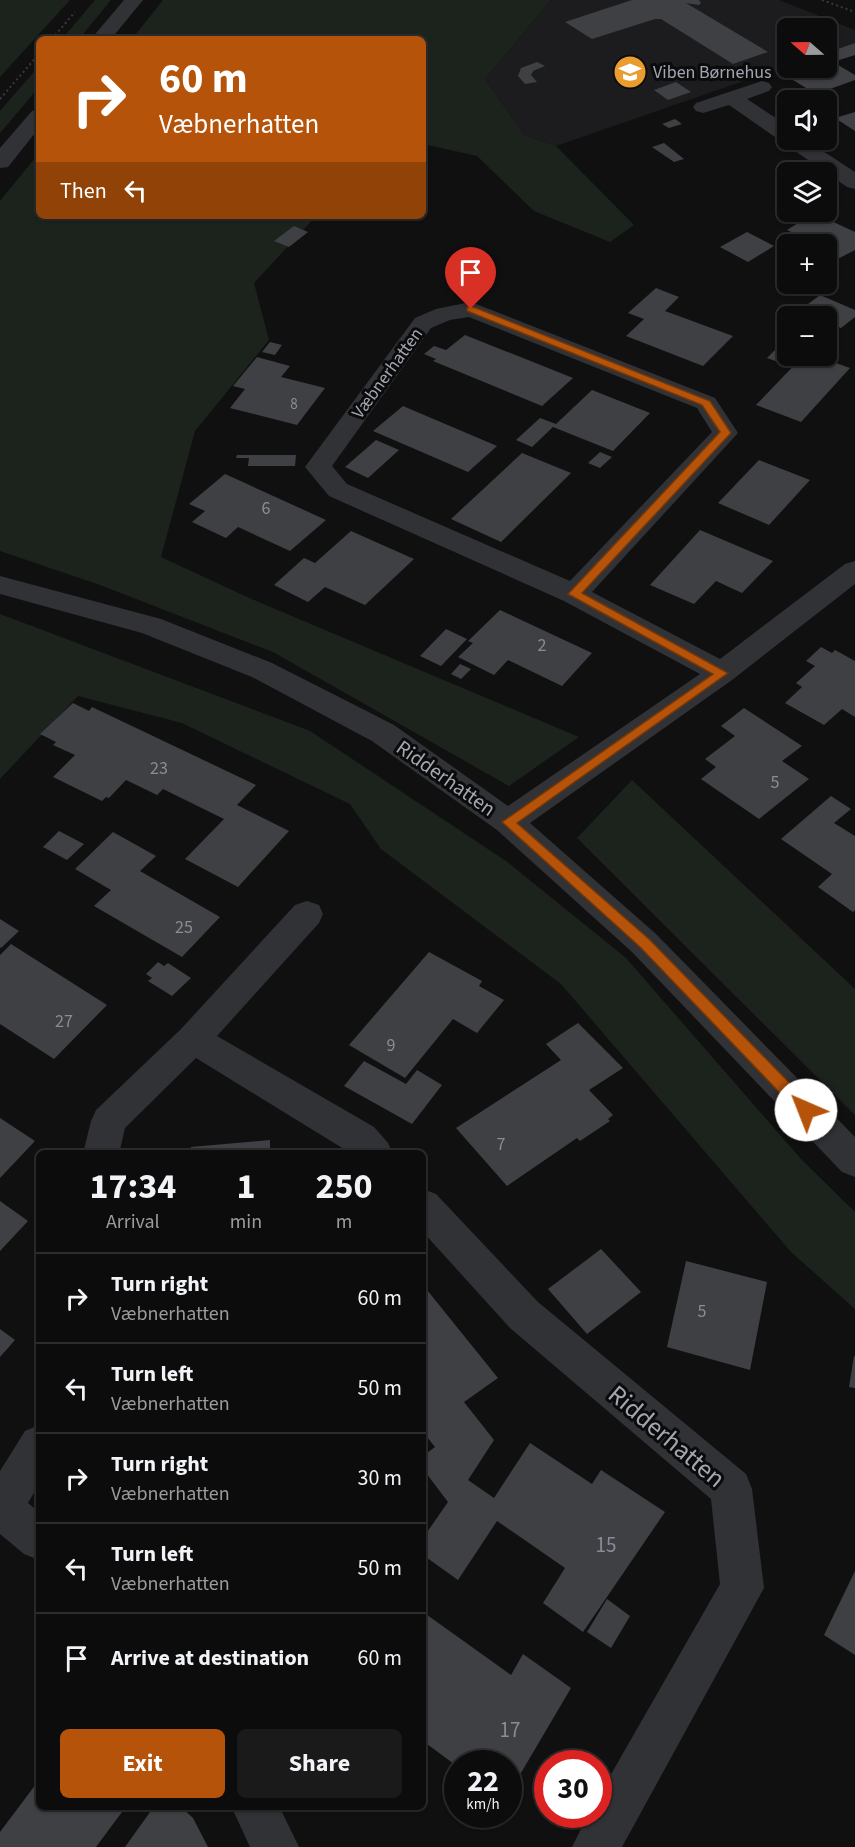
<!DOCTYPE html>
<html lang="en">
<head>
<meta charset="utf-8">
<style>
	body { margin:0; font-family:"Source Sans 3",sans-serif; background:#1a1a1b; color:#f1f3f6; height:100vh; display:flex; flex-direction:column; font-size:22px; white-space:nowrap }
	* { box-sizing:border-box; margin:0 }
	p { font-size:20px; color:#9a9b9d }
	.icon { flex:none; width:33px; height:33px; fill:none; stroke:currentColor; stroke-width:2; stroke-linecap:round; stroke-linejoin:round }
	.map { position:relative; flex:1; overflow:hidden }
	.details { position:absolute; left:36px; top:1150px; width:390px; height:660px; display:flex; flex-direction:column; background:#0c0c0d; border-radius:9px; box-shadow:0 2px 4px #0004,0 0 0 2px #2c2c2e }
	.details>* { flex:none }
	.guide { position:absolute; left:36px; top:36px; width:390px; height:183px; border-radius:9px; box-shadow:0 2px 4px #0004,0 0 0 2px #2c2c2e; background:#b45309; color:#fff; overflow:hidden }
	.needle { width:39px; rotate:290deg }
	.tools { position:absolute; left:777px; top:18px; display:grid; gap:12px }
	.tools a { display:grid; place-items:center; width:60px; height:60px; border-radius:9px; background:#0c0c0d; box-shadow:0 2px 4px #0004,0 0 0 2px #2c2c2e; font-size:30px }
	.speed { position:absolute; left:444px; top:1750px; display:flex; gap:12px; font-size:30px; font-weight:700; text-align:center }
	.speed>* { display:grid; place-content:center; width:78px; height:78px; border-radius:50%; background:#0c0c0d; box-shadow:0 2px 4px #0004,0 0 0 2px #2c2c2e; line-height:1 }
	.speed small { font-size:15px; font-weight:400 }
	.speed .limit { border:9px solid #d22; background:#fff; color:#111 }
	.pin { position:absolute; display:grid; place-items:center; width:51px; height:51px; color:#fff; margin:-62px -26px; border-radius:50% 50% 50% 0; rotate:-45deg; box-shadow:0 0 6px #0007 }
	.pin .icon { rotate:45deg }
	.me { position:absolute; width:66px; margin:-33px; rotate:316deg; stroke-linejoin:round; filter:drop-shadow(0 0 4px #0008) }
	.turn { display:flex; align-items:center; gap:21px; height:126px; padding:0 24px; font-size:27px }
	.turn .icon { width:78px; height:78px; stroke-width:2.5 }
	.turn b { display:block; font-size:42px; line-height:51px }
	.then { display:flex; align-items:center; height:57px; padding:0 24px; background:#0003; gap:12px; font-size:22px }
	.eta { display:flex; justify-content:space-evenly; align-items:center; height:102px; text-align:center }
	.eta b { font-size:36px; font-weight:700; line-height:42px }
	.primary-button { display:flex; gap:12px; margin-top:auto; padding:12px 24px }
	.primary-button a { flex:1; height:69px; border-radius:9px; background:#b45309; color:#fff; font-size:24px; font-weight:700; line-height:69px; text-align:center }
	.primary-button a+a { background:#1a1a1b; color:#f1f3f6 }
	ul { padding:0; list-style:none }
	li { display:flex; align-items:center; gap:18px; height:90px; padding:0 24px; border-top:2px solid #2c2c2e }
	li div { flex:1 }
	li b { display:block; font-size:22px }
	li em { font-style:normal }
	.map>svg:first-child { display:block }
	.built { fill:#1c1c1e }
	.green { fill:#1c231d }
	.building { fill:#3f4044 }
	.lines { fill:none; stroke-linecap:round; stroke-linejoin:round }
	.path { stroke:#37393d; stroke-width:2; stroke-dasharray:2 3; stroke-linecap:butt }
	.minor { fill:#313236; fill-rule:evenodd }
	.tertiary { fill:#313236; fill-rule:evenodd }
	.route { fill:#b45309; stroke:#753606; stroke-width:1.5 }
	.labels { text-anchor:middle; stroke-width:6; stroke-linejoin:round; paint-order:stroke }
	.far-number-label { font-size:15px; fill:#888d96 }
	.far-poi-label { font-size:18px; fill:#a1a7b1; stroke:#0b0b0c; text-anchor:start }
	.far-street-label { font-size:18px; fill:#a1a7b1; stroke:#0b0b0c }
	.number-label { font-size:18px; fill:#888d96 }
	.street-label { font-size:21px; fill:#a1a7b1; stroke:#0b0b0c }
	.near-number-label { font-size:21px; fill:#888d96 }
	.near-street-label { font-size:26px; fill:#a1a7b1; stroke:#0b0b0c }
</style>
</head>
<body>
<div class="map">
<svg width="855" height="1847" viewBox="0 0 855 1847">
	<rect width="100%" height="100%" fill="#101011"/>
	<path class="built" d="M551 0H779L855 30V43L827 53 826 28H788L787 66 556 146 524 135 485 79Z"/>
	<path class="green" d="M0 0H70L0 77Z
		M95 0H111L79 39H62Z
		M163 0H551L485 79 524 135 556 146 634 225 610 242 534 211 477 156 423 144V39H132Z
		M39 66V87L0 133V111Z
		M39 153V216H316L254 283 269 340 195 431 161 557 247 597 579 737 509 786 273 652 100 585 0 551V201Z
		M0 614 310 731 506 861 626 958 801 1159 855 1212V1309L791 1252 561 984 381 849 350 804 182 723 78 696 0 779Z
		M632 780 855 989V1115L577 838Z"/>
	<path class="building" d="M632 0H699L701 3 699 5 686 3 768 52 733 64 661 19H655L592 39 565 22Z
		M855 43V55L836 61 826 56V53Z
		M537 62 545 66 533 71 531 75 537 82 525 84 518 76 521 68Z
		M833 62 855 75V80L816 94 788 77 816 68H826V64Z
		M676 82 691 92 668 100 654 90Z
		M855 112V131L835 118Z
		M675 119 682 124 669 128 662 124Z
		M664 143 684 159 674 162 652 147Z
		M814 213 855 232V250L826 265V244H817L787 230Z
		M294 226 308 232 289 247 274 241Z
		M747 232 774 246 748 262 720 247Z
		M656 288 679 297 665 311 733 336 703 366 626 336 644 319 628 313Z
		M820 295 855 310V317L841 328 826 322V316H815L800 310Z
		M465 335 573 378 542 406 433 361 436 359 424 354 434 346 446 350Z
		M788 337V356H800L790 366 767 358Z
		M270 342 282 345 275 355 262 352Z
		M803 356H816L850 368 801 422 756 405Z
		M257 357 290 366 281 377 325 388 297 425 230 408 245 389 233 386Z
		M592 390 650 413 613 451 553 427 532 447 516 440 540 418 556 424Z
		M403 406 497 446 468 472 373 431Z
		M376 440 399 450 368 478 345 467Z
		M600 452 612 457 600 468 588 463Z
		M522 453 571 473 501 542 451 519Z
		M237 455H296L295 466H248L249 458H236Z
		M759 460 810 480 769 525 718 503Z
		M225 474 326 520 290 551 238 527 226 538 192 522 205 511 189 504Z
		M700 530 773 561 742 593 716 581 694 604 650 585Z
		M351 531 414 559 365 605 325 587 308 602 274 585 304 558 315 563Z
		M500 610 592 653 562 686 508 660 494 675 458 657 473 643 468 641Z
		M446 629 467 639 441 666 420 656Z
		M821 647 832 653 835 650 855 661V717L842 709 824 725 785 703 802 687 796 683 815 666 806 661Z
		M460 664 471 669 461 679 451 674Z
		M73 703 89 711 92 707 256 785 237 805 289 831 238 887 185 859 224 819 163 789 157 795 126 780 109 798 106 797 102 801 53 777 75 755 53 745 56 742 40 734Z
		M744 708 802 746 782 761 809 779 759 819 701 779 716 767 705 759 735 736 721 726Z
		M831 796 851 809 834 823 855 836V910L853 912 818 887 832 874 781 839Z
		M59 831 84 844 67 860 43 847Z
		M113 832 156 856 140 871 220 917 182 957 94 906 111 890 75 869Z
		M0 919 19 931 1 948 0 947Z
		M11 944 107 1005 54 1059 0 1024V955Z
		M429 952 482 981 479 986 504 1000 477 1033 453 1019 405 1078 349 1045Z
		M158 962 164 966 168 963 191 978 172 996 148 981 152 978 146 974Z
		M578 1023 623 1068 589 1090 613 1115 608 1119 610 1121 580 1141 577 1138 507 1186 456 1128 561 1060 546 1044Z
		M364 1061 406 1084 417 1070 442 1085 412 1124 344 1086Z
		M0 1118 35 1141 0 1178Z
		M270 1140V1154H191V1147Z
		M0 1201 28 1221 0 1251Z
		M601 1249 641 1292 587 1334 548 1289Z
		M686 1261 767 1282 750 1370 667 1347Z
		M423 1285 498 1378 464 1402 494 1440 468 1480 494 1498 530 1443 592 1484 601 1470 665 1512 583 1632 543 1603 565 1568 497 1521 458 1580 423 1555V1538L448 1502 423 1469V1456L435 1447 423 1432V1426L428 1423 423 1416Z
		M0 1329 15 1340 0 1357Z
		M854 1356H855V1388L849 1387Z
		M855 1571V1655L824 1635Z
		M607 1599 630 1616 611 1648 587 1632Z
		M423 1612 511 1675 523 1654 571 1688 508 1795V1764H458V1767L423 1741Z
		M39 1780V1808H125L96 1847H0V1832Z
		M153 1808H182L193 1818 208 1847H125Z"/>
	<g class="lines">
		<path class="path" d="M822 0 855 12
			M52 39 75 12
			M0 99 39 54"/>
		<path class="minor" d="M762 81 769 83 772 87 769 91 747 99 788 126V140H806L855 172V189L847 187 729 105 703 113 696 111 693 107 696 103Z
			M471 302 715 398 738 433 592 592 720 659 845 564 855 561V584L732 680 530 823 656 934 855 1137V1177L842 1172 632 952 497 830 372 741 252 677 142 633 0 594V576L161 619 272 663 394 725 508 806 700 674 564 601 329 496 305 467 415 318 436 309ZM469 317 697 408 712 432 570 581 347 484 332 466 431 328 450 320Z
			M307 901 319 905 323 914 319 923 217 1036 374 1127 388 1143 393 1154H352L196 1058 125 1128 119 1154H83L91 1121 96 1110 181 1029 295 905Z
			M423 1189 436 1194 538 1302 746 1474 752 1489 764 1588 622 1847H572L588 1815H598V1797L720 1584 711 1499 510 1328 423 1232Z
			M39 1425V1484L28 1503 39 1512V1560L24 1554 0 1534V1471L25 1431Z
			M232 1808H280L299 1847H250Z"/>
		<path class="tertiary" d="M124 0H143L111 39H91Z
			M39 109V128L8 167 0 168V148L32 111Z"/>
	</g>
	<path class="route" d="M471 306 710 401 731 433 582 593 728 673 517 823 649 939 812 1106 814 1110 812 1115 806 1117 801 1115 640 947 502 822 713 674 568 594 720 432 702 405 467 311V307Z"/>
	<defs>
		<g id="school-disc" transform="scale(1.725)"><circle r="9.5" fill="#e99d30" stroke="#0b0b0c"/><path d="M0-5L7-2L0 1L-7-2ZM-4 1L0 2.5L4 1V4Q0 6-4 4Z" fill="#fff"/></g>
	</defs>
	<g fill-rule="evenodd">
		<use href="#school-disc" x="630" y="72"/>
	</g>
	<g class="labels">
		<g class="far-number-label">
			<text x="294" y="409">8</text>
		</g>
		<g class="far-poi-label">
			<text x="653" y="78">Viben Børnehus</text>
		</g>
		<g class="far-street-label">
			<text transform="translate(387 373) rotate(-54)" y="6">Væbnerhatten</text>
		</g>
		<g class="number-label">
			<text x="266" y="514">6</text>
			<text x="542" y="651">2</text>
			<text x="159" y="774">23</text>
			<text x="775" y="788">5</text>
			<text x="184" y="933">25</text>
			<text x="64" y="1027">27</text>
			<text x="391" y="1051">9</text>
			<text x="501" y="1150">7</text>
			<text x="702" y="1317">5</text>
		</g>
		<g class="street-label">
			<text transform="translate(446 778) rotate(35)" y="7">Ridderhatten</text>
		</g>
		<g class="near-number-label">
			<text x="606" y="1552">15</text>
			<text x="510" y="1737">17</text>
		</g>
		<g class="near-street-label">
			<text transform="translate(667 1436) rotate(40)" y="9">Ridderhatten</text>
		</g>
	</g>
</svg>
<div class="tools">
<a><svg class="needle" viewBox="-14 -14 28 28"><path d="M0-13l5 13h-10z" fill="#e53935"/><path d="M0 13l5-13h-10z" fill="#9a9b9d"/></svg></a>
<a><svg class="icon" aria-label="sound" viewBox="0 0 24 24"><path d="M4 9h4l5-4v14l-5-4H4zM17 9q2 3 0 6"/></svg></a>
<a><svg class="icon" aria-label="layers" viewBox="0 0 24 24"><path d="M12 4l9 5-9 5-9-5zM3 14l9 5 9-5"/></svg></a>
<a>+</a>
<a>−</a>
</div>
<div class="speed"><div>22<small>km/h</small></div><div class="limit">30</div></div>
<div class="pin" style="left:471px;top:309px;background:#d93025"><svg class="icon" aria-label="arrive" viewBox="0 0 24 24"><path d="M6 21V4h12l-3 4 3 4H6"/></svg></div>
<svg class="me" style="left:806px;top:1110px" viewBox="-20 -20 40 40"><circle r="19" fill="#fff"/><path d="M0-13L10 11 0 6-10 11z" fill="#b45309"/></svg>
<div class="guide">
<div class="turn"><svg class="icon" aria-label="right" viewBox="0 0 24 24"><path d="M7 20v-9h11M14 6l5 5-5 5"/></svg><div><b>60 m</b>Væbnerhatten</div></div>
<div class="then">Then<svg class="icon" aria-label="left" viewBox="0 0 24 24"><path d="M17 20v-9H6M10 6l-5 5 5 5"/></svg></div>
</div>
<section class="details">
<div class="eta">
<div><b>17:34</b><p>Arrival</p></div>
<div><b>1</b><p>min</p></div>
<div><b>250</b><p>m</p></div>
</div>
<ul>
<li><svg class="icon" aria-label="right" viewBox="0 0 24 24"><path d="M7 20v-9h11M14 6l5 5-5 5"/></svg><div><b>Turn right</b><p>Væbnerhatten</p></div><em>60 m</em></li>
<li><svg class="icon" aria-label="left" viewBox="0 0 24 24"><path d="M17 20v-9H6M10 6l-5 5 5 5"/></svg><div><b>Turn left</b><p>Væbnerhatten</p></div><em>50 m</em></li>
<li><svg class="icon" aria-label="right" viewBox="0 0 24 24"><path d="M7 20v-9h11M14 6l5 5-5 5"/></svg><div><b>Turn right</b><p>Væbnerhatten</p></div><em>30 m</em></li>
<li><svg class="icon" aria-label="left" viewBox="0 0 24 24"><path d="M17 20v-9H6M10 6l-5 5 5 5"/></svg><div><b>Turn left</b><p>Væbnerhatten</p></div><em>50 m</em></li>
<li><svg class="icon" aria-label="arrive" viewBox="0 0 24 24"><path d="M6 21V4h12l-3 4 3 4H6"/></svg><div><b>Arrive at destination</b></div><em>60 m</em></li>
</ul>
<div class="primary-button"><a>Exit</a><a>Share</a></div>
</section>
</div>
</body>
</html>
